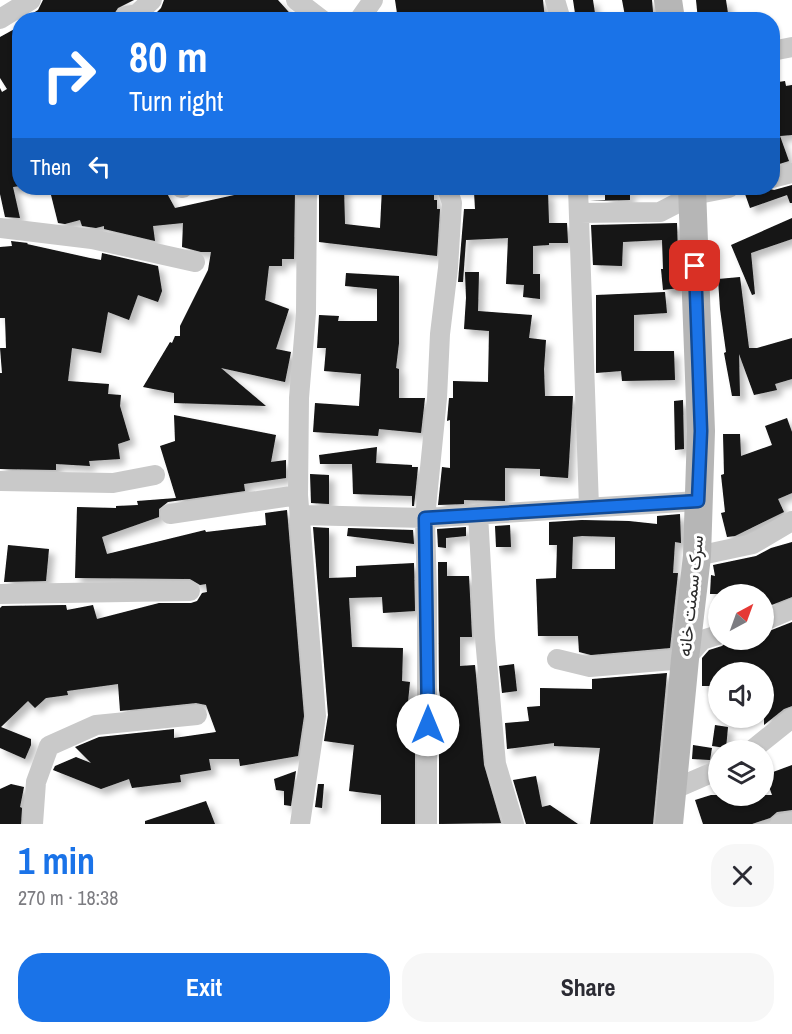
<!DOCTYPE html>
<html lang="en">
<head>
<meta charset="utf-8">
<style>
	body { margin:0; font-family:"Archivo Narrow",Vazirmatn,sans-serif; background:#f7f7f7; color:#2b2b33; height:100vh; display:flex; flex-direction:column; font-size:22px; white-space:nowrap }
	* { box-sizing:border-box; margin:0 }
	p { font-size:20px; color:#7c7c81 }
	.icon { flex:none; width:33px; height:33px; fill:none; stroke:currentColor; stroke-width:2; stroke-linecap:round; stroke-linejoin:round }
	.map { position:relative; height:824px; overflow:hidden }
	.side { display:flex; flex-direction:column; background:#fff; flex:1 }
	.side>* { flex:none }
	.guide { position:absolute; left:12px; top:12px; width:768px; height:183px; border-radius:24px; box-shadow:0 2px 4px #0004; background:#1a73e8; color:#fff; overflow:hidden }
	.needle { width:39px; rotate:41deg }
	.buttons { position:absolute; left:708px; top:584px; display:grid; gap:12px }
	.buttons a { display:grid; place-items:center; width:66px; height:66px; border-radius:50%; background:#fff; box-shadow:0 2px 4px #0004; font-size:30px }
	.pin { position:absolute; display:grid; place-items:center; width:51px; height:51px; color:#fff; margin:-26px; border-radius:12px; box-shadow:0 3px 9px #0006 }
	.me { position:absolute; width:66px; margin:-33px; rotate:0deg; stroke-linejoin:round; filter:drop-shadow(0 0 4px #0008) }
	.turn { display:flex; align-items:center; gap:21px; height:126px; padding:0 18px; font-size:27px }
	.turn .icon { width:78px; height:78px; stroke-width:2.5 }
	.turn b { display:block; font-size:42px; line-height:51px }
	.then { display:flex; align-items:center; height:57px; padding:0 18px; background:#0003; gap:12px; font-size:22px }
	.round { display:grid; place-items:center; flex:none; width:63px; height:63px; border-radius:24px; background:#f7f7f7 }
	.headline { display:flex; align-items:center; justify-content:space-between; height:102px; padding:0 18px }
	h1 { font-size:36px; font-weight:800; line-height:45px; color:#1a73e8 }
	.button { display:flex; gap:12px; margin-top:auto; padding:12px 18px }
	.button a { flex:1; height:69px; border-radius:24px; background:#1a73e8; color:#fff; font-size:24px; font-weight:800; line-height:69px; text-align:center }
	.button a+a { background:#f7f7f7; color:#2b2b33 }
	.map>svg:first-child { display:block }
	.building { fill:#131313; fill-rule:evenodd; filter:url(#shadow) }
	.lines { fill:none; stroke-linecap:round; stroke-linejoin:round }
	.street { stroke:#c9c9c9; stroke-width:20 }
	.secondary { stroke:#b6b6b6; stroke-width:28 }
	.route-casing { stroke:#114b97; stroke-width:15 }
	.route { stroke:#1a73e8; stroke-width:10 }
	.labels { text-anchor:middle; stroke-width:6; stroke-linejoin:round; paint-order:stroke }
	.street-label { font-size:18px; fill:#2c2c2c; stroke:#fff }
</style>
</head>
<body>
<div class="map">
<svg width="792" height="824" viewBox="0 0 792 824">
	<defs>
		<filter id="shadow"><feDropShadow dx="5.5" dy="5.5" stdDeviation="3" flood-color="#0004"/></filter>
	</defs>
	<rect width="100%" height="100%" fill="#fff"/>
	<path class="building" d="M43 0H134L118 8 110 20H22L38 10Z
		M164 0H278L296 20H158L154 15 161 8Z
		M395 0H543L545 20H398Z
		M573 0H593L596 20H576Z
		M622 0H652L653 12 625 16Z
		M696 0H726L729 20H698Z
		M20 26V107L12 111 20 124V186L13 187 20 218 5 217 0 194V88L2 92 7 89 0 78V37Z
		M785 81 786 86 792 85V135L780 136 789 161 776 165 772 155V83Z
		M792 185V203H790L787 195 750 208 745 194 766 188 774 190Z
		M80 188H164L175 208 248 192 247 188H295L294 259H282V266H269L265 300 289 309 276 349 291 352 285 382 221 368 266 406 174 403V393L143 387 170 342 172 343 175 336H180V326L208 270 211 252H201L182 247 183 223 153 226 155 241 104 229V226L96 228 82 226 80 220 65 224 58 223 51 195Z
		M319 188H344L345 224 380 228 382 188H394L396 195 434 188V200H437V209H440L437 256 319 242Z
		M630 191V200L590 201 605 200V193Z
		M474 192H548L549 223H567L568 243H549V245L533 246V274H540V299L523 297 524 285 506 284 508 238 466 240 463 282H458L464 209H475Z
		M792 218V239L751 253 755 294 752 295 731 245Z
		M677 223 679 288 663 290 661 269H663L662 240 623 242 622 266 593 265 591 225Z
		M11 241 28 243 27 244 90 258 101 260 102 253 158 266 162 291 158 302 138 295 129 320 108 312 101 353 72 348 68 381 109 384 108 394 121 395 120 406 130 440 118 444 120 459 89 461 90 466 56 464V470L0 469V373H2L0 348H6L5 318H0V247L12 246Z
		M465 272H479L478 311 532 315 529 338 546 340 544 369 545 396H573L568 478 540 476V469L505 468V501L464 500V504L438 505 442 467 450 468V420L447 421 449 398H453V381L488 382 489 331 464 329 466 298Z
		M346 273 399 276V343L396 368 399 369V398H425L421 433 379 429 378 436 313 432 315 403 359 406 361 374 324 371 326 348H317L319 315 339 316 338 321H377V289L345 286Z
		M740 277 749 348H757L792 338V379L775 384 777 390 754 395 739 354 740 396H732L724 353 726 352 720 309 718 279Z
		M665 292 667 313 634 315V351H674L675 380 622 381 621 371 596 373V295Z
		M683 400 684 449 675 450 674 401Z
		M174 415 276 435 271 462 286 460V478L244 484 245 491 168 502 159 509V517L102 537 107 554 205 530 206 532 266 525 265 513 287 510 304 716 298 756 240 766 239 759H209L211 770 180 775 181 782 132 788 129 779 101 789 53 770 55 766 76 757 91 763 75 747 99 737 174 729V738L216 732 206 705 196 703 120 711 118 684 67 691 68 695 46 698 35 708 28 701 1 727 31 739V745L25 759 0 748V608L2 606 66 605 67 610 93 605 97 619 159 603H191L197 601 202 593 207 592 206 584 200 585 190 579 75 578 77 507 116 508V506L138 505 137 501 176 498 160 446 175 441Z
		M787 418 792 432V493L778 499 784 512 735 536 727 537 721 513 725 512 721 475 724 474 723 434H740L741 456 772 445 765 426Z
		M377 447 376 463 412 465V467H418L414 506H412V496L353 494 352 464H320L319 455Z
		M310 474 329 475V504L311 503Z
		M680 514 681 543 675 542 673 573H678L670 648 591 655 579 652 578 636H538L536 579 556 578 557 545H549V522L582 520 629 521 657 524V516ZM582 536 615 537V569H572L573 537Z
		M510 525 511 547H496L495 526Z
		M313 527 329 528V578L356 577V566L414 563 415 611 383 613 382 597 349 598 352 647 403 648 402 681 410 682 405 730 415 731V824H381V795L349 791 354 745 324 741 328 715Z
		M466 527V536L446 538V548L438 547 437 529Z
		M348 528 413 530 414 544 347 536Z
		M792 542V597L769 606 765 594H710L711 575 715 576 713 565 756 556 771 548Z
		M8 545 49 549 46 581 4 582Z
		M438 562H447V576H469L472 637H460V666L475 665 484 765 501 823 439 824V734L446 735 439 690Z
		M792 622V706L784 709 764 725V672H738L734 662 733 672H718V686H702V658L709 650 722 646 729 639H764V633Z
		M514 664 517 691 502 693 499 666Z
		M667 673 653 824H590L600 748 554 746V743L507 749 505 723 529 721 527 707 540 706V688L592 689V679Z
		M715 725 728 727 726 748 712 746Z
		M693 745 712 748 710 760 692 759Z
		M792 765V810L777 812 770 818 752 824H703L695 800 711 795H772L765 775Z
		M296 771 291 806 284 805V791L276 790 274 779Z
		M536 776 542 807 550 805 578 824H526L513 780Z
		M11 784 24 787 20 807 22 808 21 824H0V789Z
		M318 784H324L322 808 315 807Z
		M206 801 215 824H145V821Z"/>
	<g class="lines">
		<path class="street" d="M296 0 322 20
			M555 0 561 20
			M0 19 31 0
			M122 20 126 16 137 14 152 0
			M359 20 373 0
			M772 51 792 47
			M772 178 792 173
			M181 188H183
			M578 188 589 507
			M579 213 660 212 693 195 729 188
			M0 228 92 239 195 262
			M0 481 113 483 155 475
			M170 514 298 495
			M478 514 485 638 496 764 514 824
			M300 515 425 518 698 501
			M697 556 753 544 792 521
			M0 594 190 591
			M764 621 792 609
			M557 659 590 667 685 659 702 640 718 635
			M752 750 792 718
			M672 790 718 770
			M33 824 36 782 49 746 96 725 197 715
			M300 824 316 716 298 495 299 398 306 313 307 188
			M427 824V595L425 518 437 398 440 334 448 268 452 203 447 188
			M780 824 792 822"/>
		<path class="secondary" d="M668 0 671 20
			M669 824 685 659 697 556 701 431 692 188"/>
	</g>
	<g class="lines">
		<g class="route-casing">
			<path id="route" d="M428 725 425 518 698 501 701 431 695 266"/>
		</g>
		<use href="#route" class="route"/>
	</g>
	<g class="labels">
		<g class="street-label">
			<text transform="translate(691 596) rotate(-84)" y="6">سرک سمنت خانه</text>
		</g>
	</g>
</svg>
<div class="buttons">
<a><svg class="needle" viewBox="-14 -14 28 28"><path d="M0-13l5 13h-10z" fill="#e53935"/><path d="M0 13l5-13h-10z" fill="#7c7c81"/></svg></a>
<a><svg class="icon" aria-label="sound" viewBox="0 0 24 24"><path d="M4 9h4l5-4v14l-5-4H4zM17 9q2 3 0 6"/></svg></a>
<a><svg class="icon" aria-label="layers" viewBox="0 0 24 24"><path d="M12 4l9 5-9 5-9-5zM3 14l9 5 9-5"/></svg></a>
</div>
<div class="pin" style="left:695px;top:266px;background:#d93025"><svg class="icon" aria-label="arrive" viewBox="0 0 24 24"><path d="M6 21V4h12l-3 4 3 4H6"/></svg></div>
<svg class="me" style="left:428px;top:725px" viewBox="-20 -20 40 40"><circle r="19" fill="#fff"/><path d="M0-13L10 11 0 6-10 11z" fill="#1a73e8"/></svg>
<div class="guide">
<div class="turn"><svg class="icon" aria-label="right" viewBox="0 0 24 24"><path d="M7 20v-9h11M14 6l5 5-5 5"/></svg><div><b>80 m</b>Turn right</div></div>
<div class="then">Then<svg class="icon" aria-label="left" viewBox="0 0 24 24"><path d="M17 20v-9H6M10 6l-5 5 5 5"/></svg></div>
</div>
</div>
<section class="side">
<div class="headline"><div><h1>1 min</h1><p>270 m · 18:38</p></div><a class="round"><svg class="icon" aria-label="close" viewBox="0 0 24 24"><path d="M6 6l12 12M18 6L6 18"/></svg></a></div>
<div class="button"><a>Exit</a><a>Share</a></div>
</section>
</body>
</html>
